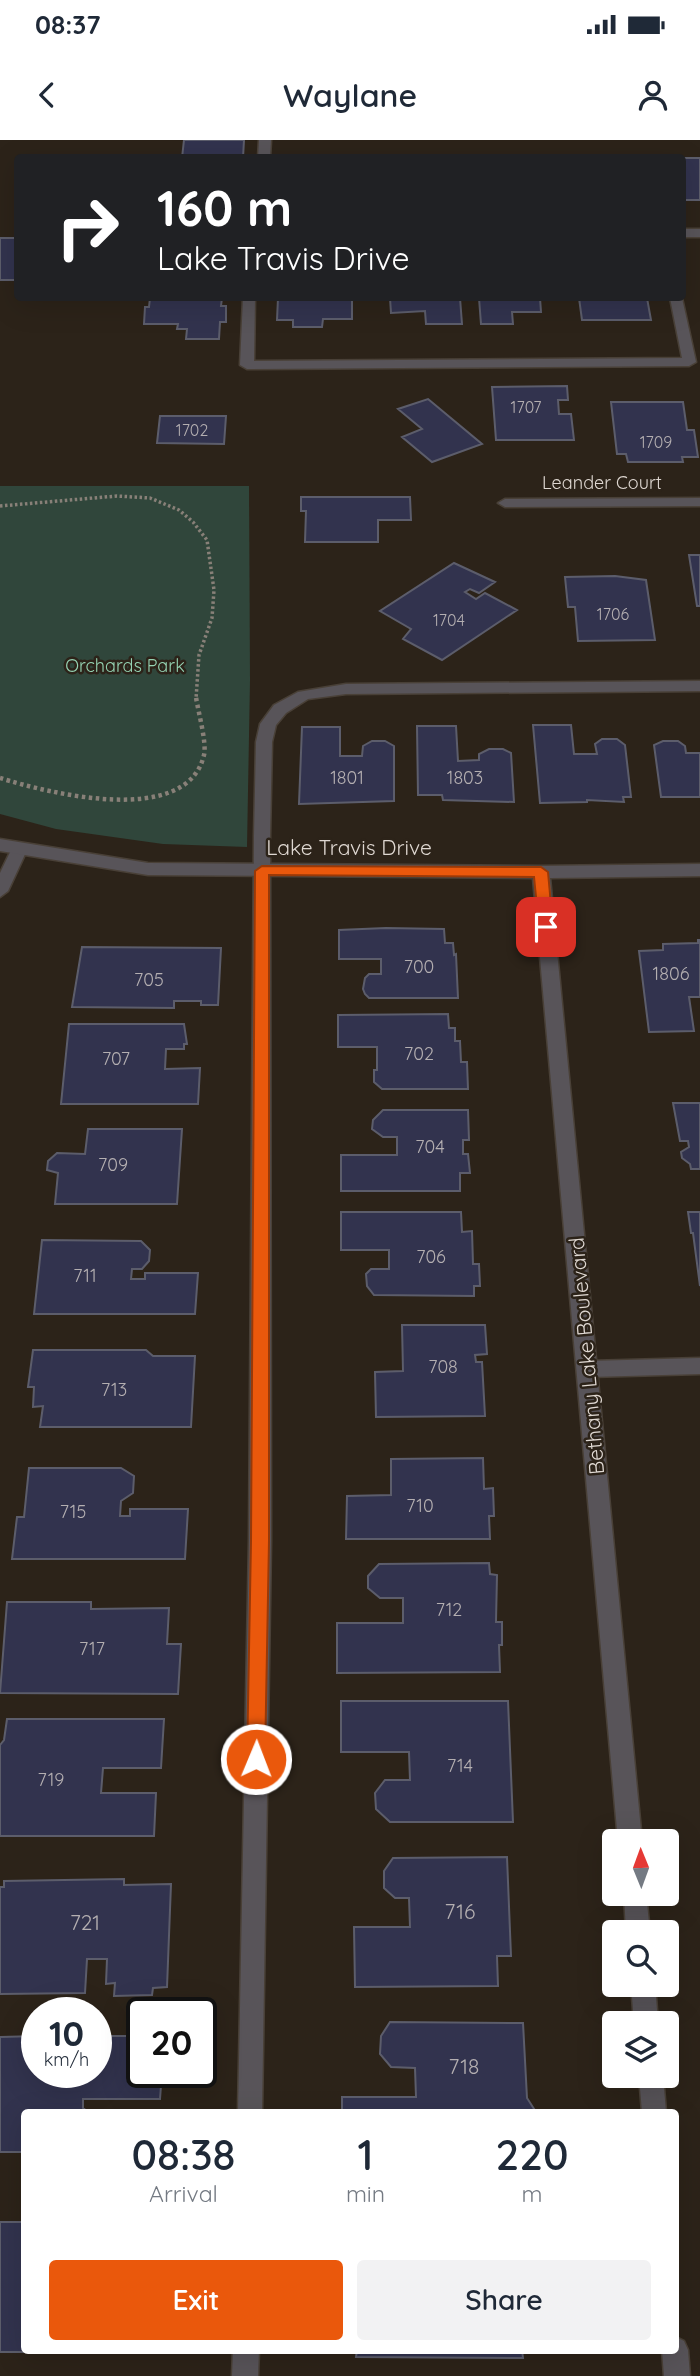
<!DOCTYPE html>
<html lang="en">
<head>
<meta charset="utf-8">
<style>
	body { margin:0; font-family:Quicksand,sans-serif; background:#f2f2f3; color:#1f2937; height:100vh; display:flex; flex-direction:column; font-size:26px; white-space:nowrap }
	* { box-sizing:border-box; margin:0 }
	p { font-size:23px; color:#747a83 }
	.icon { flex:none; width:38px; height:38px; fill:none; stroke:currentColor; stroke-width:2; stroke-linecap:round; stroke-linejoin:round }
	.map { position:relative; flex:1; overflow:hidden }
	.side { position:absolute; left:21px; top:1969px; width:658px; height:245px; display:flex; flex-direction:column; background:#fff; border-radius:7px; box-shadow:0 7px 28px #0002 }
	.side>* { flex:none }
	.hud { position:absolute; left:14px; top:14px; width:672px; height:147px; border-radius:7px; box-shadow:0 7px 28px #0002; background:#202124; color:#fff; overflow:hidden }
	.needle { width:46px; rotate:359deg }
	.fabs { position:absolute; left:602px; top:1689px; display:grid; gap:14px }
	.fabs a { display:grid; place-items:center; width:77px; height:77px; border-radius:7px; background:#fff; box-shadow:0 7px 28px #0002; font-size:35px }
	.speed { position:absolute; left:21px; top:1857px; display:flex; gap:14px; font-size:35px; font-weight:700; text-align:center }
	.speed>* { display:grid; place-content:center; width:91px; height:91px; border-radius:50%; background:#fff; box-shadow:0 7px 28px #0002; line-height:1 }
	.speed small { font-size:18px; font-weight:400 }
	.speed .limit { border:4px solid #111; border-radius:10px; background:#fff; color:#111 }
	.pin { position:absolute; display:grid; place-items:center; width:60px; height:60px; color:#fff; margin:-30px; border-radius:14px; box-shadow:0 4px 10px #0006 }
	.me { position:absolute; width:77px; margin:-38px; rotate:1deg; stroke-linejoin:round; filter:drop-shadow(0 0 5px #0008) }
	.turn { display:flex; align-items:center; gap:24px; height:147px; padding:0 28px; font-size:32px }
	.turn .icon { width:91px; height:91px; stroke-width:2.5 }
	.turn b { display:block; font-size:49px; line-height:60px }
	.eta { display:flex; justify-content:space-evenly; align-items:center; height:119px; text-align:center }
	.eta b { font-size:42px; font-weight:600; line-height:49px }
	.primary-button { display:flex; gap:14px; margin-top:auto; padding:14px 28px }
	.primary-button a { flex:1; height:80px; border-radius:7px; background:#ea580c; color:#fff; font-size:28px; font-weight:600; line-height:80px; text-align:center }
	.primary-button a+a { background:#f2f2f3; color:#1f2937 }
	.status { display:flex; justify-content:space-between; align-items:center; height:49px; padding:0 35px; background:#fff; direction:ltr }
	.status svg { height:19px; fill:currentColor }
	header { display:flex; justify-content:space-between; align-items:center; height:91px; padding:0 28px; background:#fff; font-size:32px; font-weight:600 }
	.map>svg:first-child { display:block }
	.green { fill:#30463b }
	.building { fill:#32334e; stroke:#5c5d6b; stroke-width:2 }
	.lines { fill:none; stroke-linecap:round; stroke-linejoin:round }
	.service-casing { stroke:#494037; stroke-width:3 }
	.minor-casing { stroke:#494037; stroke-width:3 }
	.tertiary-casing { stroke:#494037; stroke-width:3 }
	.path-far1 { stroke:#888078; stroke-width:3.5; stroke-dasharray:2.5 2.5; stroke-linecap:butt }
	.path { stroke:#888078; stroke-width:4.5; stroke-dasharray:3.5 3.5; stroke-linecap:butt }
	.service { fill:#585459; fill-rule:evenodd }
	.minor { fill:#585459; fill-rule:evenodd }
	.tertiary { fill:#585459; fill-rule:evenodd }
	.route { fill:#ea580c; stroke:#983908; stroke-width:2 }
	.labels { text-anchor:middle; stroke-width:5; stroke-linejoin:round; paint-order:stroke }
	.far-number-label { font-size:16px; fill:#b4afb1 }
	.far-street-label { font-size:18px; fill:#dfd8d2; stroke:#2c2319 }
	.far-park-label { font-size:18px; fill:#95d3b3; stroke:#2c2319 }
	.number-label { font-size:18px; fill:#b4afb1 }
	.street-label { font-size:21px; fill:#dfd8d2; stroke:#2c2319 }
	.near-number-label { font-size:21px; fill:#b4afb1 }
</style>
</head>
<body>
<div class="status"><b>08:37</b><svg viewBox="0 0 49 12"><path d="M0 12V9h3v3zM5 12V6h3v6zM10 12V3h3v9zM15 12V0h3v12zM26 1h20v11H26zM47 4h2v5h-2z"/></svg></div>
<header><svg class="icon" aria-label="back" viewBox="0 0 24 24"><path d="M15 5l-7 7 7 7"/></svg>Waylane<svg class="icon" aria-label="person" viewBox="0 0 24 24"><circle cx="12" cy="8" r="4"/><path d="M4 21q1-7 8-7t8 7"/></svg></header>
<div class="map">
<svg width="700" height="2236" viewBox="0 0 700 2236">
	<rect width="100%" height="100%" fill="#2c2319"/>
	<path class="green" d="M0 346H249L250 540 247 707 163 704 56 689 0 674Z"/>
	<path class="building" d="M184 0H244L243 18H182Z
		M682 18H700V60H682Z
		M0 98H18V140H0Z
		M150 158H222L221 166H226V182H220L219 199H186L187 189H177L178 184H144L145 167H149Z
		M278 158H352V179H323L322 187H293V180H277Z
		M390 158H460L462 184H426L425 171 391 173Z
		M479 158H540L541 172H512L513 184H481Z
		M579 158H647L651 180H582Z
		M567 246 568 260H558L559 274H571L574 300H496L492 247Z
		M428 259 482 304 432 322 402 297 422 289 398 269Z
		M611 262H683L687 290H694L698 317H682L683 322H628L626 314H617Z
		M160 276H226L224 304 157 303Z
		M301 357H410L411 380H378V402H305L306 371H301Z
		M689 415H700V466H697Z
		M454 423 495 442 479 453 470 449 465 452 476 459 485 453 517 470 442 520 403 499 411 489 380 471Z
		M615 436 646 440 655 500 578 501 575 467H568L565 437Z
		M533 585H571L574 614H597L595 604 602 599H617L625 605 631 657H623L624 662 587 660V662L540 663Z
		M417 586H456L458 621 479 620V614L489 609H503L511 613 514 662 443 660 442 655H418Z
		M302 587H340V616H362L363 606 372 601H385L394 606V661L299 664Z
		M663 601H678L685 606 686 613H700V657H661L654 605Z
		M386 788 444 789 445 803H453L454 815 456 814 458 858H369L365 854 363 849 365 838 369 834H381V819H339V790Z
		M698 800H700V857H689L694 891 649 892 639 811 663 810V804L698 803Z
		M82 807 221 808 218 865H201V861H174V868L72 867Z
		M448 874 449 888H455V901H460L461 922H467L468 949H382L374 942V930H377V907H338V875Z
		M69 884H184L187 904H184V909H166L165 929 200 928 198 964H61Z
		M673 963H700V1029H691L690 1024 682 1018 681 1012 689 1007 688 1001H680Z
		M383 970H468L469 1000H463V1014H468L470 1033H460V1051H341V1015H397V997H383L372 989 373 980Z
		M88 989H182L177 1064H55L58 1033 47 1030 48 1021 57 1013 85 1014Z
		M341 1072H461L462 1092 472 1091 473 1124H479L480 1146H474V1156L374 1155 367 1146 366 1134 371 1129H389V1110H341Z
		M688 1072H700V1146L693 1093H691Z
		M42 1100 141 1101 150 1110 149 1121 142 1129H132L131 1139H145V1133H198L195 1174H34Z
		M402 1185H485L487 1214 475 1215 476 1222H482L485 1276 376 1277 375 1232 403 1231Z
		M33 1210H146L153 1216H195L191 1287H40L43 1266 33 1267 34 1247H28Z
		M483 1318 484 1349 493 1348 494 1376H489L490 1399H346L347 1356 391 1355V1319Z
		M29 1328H121L134 1336 133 1353 121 1361 120 1376H130V1369H188L185 1419H12L17 1377H24Z
		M489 1423 490 1434 497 1435 496 1482H502V1505H499L500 1532 337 1533V1483H403V1458H380L368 1448V1436L379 1424Z
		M7 1462H91V1469L169 1468 167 1504H181L178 1554 0 1553Z
		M341 1561H508L513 1682H390L376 1669 375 1653 385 1640H410L409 1612H341Z
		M7 1579H164L161 1628H103L101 1653H156L154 1696H0V1605L4 1600Z
		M507 1717 511 1816H497L498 1846 355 1847 354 1787H410L409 1758H395L384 1748V1731L393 1718Z
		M124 1739V1745L171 1744 167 1847 153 1848 152 1855 114 1856 115 1843 106 1844 107 1819H87L85 1853 0 1854V1747H4V1741Z
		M390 1882 523 1883 527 1958 536 1972H342V1957H416L415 1928 391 1927 380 1914 381 1896Z
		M37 1896V1932H96V1896H142V1932H162L160 1959H83V1968L88 1972H24V2012H0V1897Z
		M0 2082H24V2210L34 2212H0Z
		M357 2210H522L523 2218 356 2217Z"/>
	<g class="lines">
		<g class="service-casing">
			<path id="service" d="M259 0H271L270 18H258Z
				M243 158H255L254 221 682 218 670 158H682L696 222 689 226 247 229 240 225Z
				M700 541V551L346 554 308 559 286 573 276 585 272 602 270 696 271 1401 262 1972H238L249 1401 254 696 256 602 260 584 274 565 298 552 346 544Z
				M233 2210H259L258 2236H232Z"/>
		</g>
		<g class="minor-casing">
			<path id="minor" d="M682 89H700V97H682Z
				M700 358V366L505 367 498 363 505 359Z
				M19 704 27 710 8 751 0 757V733L13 706Z
				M700 1218V1234L589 1237 582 1235 579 1229 582 1223 589 1221Z"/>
		</g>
		<g class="tertiary-casing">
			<path id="tertiary" d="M0 699 148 723 541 726 700 724V736L550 738 642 1701H618L533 738 148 735 0 711Z
				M624 1754H646L650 1792H626Z
				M631 1844H655L658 1883H634Z
				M639 1936H663L666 1972H642Z
				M676 2197 684 2201 688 2210 690 2236H664L662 2210H676Z"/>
		</g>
		<path class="path-far1" d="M0 366 117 356 150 358 179 370 193 382 207 400 214 450 212 478 199 515 196 559"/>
		<path class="path" d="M0 638C48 653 187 688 204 615 207 603 198 571 196 557"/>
		<use href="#service" class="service"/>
		<use href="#minor" class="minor"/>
		<use href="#tertiary" class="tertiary"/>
	</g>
	<path class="route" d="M262 726 541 727 548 732 553 787 546 792 539 787 534 737 269 735V1401L265 1619 263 1625 256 1627 249 1625 247 1619 251 1401 255 731Z"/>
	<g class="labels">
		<g class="far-number-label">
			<text x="526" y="273">1707</text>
			<text x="192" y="296">1702</text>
			<text x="656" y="308">1709</text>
			<text x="613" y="480">1706</text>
			<text x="449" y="486">1704</text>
		</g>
		<g class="far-street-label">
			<text x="602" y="349">Leander Court</text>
		</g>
		<g class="far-park-label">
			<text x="125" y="532">Orchards Park</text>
		</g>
		<g class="number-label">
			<text x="347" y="644">1801</text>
			<text x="465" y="644">1803</text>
			<text x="419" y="833">700</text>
			<text x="671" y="840">1806</text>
			<text x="149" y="846">705</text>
			<text x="419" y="920">702</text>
			<text x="116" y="925">707</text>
			<text x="430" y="1013">704</text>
			<text x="113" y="1031">709</text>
			<text x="431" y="1123">706</text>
			<text x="85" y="1142">711</text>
			<text x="443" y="1233">708</text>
			<text x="114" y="1256">713</text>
			<text x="420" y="1372">710</text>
			<text x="73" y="1378">715</text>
			<text x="449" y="1476">712</text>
			<text x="92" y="1515">717</text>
			<text x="460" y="1632">714</text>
			<text x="51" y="1646">719</text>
		</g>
		<g class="street-label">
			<text x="349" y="715">Lake Travis Drive</text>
			<text transform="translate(587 1216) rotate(-95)" y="7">Bethany Lake Boulevard</text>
		</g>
		<g class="near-number-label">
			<text x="460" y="1779">716</text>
			<text x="85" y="1790">721</text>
			<text x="464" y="1934">718</text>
		</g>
	</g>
</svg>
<div class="fabs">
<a><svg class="needle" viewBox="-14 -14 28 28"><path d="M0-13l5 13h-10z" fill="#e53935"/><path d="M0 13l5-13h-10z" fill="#747a83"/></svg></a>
<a><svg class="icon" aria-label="search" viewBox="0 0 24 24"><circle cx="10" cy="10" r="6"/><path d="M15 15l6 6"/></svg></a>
<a><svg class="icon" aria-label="layers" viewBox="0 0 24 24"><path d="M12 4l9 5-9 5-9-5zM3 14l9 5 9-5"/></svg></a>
</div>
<div class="speed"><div>10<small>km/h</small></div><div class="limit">20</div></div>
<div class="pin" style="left:546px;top:787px;background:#d93025"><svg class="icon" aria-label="arrive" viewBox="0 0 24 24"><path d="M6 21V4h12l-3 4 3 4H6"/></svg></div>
<svg class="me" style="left:256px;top:1619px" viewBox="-20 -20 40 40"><circle r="17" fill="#ea580c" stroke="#fff" stroke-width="3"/><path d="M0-11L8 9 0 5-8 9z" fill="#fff"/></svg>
<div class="hud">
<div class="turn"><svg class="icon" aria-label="right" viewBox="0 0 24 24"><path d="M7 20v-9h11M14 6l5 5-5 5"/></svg><div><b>160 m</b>Lake Travis Drive</div></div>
</div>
<section class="side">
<div class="eta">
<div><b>08:38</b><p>Arrival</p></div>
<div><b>1</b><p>min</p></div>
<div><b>220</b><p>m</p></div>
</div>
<div class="primary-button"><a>Exit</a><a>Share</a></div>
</section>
</div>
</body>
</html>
